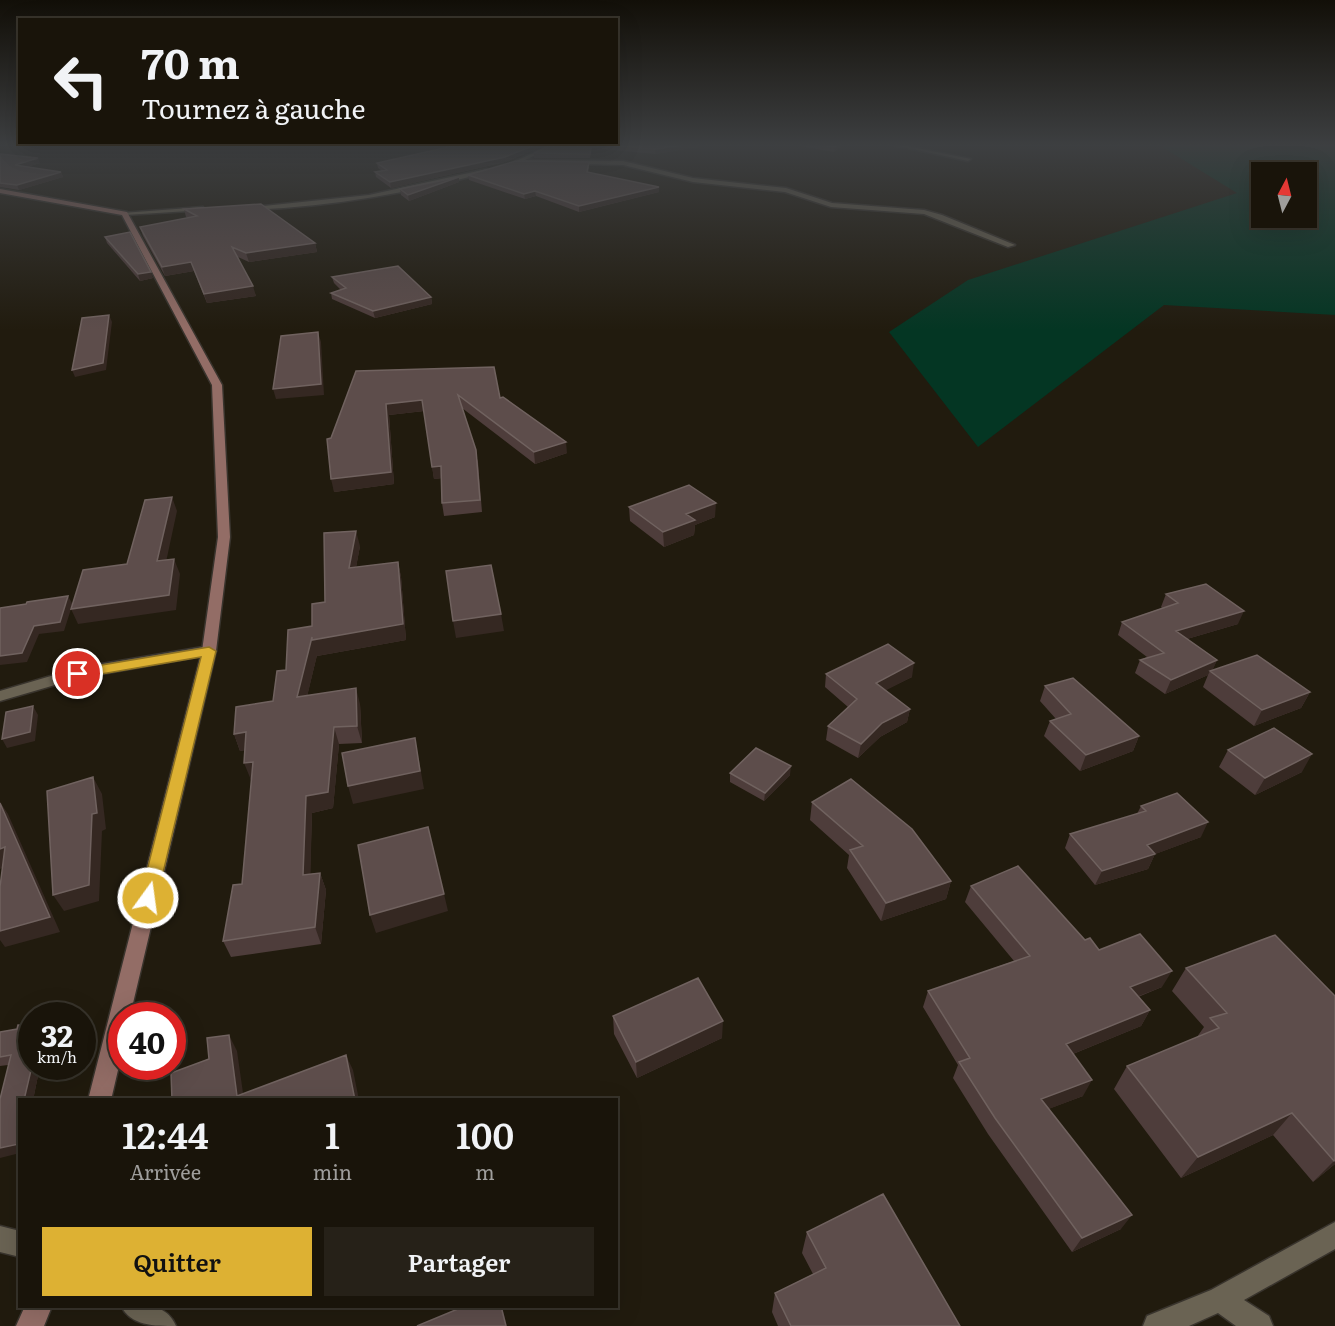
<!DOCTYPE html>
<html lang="fr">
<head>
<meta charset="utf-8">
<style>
	body { margin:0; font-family:Literata,serif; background:#262118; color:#f1f3f6; height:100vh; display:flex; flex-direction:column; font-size:22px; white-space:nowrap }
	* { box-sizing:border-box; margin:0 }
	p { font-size:20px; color:#9f9e9c }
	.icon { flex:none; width:33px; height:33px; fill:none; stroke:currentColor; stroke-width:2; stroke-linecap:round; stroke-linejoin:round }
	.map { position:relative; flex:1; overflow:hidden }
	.details { position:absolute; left:18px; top:1098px; width:600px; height:210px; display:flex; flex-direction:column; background:#19140a; border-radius:0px; box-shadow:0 6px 24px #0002,0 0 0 2px #37332b }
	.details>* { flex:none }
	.guide { position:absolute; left:18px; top:18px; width:600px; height:126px; border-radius:0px; box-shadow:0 6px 24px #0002,0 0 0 2px #37332b; background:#19140a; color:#f1f3f6; overflow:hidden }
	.needle { width:39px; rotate:7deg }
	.buttons { position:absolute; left:1251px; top:162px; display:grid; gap:12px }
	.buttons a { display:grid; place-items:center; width:66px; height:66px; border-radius:0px; background:#19140a; box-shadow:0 6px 24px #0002,0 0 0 2px #37332b; font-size:30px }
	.speed { position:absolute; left:18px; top:1002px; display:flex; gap:12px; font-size:30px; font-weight:700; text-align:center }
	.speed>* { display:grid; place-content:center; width:78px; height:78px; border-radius:50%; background:#19140a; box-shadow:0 6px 24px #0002,0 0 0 2px #37332b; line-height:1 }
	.speed small { font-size:15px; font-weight:400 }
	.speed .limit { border:9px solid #d22; background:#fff; color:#111 }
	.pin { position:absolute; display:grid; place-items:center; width:51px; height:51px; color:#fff; margin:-26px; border:3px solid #fff; border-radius:50%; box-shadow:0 2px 6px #0007 }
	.me { position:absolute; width:66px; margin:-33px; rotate:14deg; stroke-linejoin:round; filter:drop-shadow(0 0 4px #0008) }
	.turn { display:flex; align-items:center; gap:21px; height:126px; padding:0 24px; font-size:27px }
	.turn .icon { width:78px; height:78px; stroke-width:2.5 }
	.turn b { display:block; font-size:42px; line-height:51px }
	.eta { display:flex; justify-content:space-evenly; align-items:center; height:102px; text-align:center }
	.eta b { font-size:36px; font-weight:600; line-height:42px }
	.cta { display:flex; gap:12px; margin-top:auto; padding:12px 24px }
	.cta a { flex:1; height:69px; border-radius:0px; background:#ddb133; color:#111; font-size:24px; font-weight:600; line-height:69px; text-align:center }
	.cta a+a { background:#262118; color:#f1f3f6 }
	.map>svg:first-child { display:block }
	.green { fill:#043623; fill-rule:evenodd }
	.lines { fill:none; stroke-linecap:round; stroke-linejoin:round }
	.street-casing { stroke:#39342d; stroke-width:3 }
	.secondary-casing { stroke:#39342d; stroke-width:3 }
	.street { fill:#6a6353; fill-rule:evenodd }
	.secondary { fill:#936d66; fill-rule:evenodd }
	.wall { fill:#4e3d3b }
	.shaded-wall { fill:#352822 }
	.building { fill:#5d4d4b; stroke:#70625f; stroke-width:1.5 }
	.route { fill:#ddb133; stroke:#907321; stroke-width:1.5 }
</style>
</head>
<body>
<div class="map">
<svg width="1335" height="1326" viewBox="0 0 1335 1326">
	<rect width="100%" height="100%" fill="#211b0e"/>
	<path class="green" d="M1159 145H1335V315L1164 305 978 447 889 332 968 280 1237 193ZM1262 172H1306V218H1262Z"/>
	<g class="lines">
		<g class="street-casing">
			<path id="street" d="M550 145H557L525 160 623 161 693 178 786 188 832 203 924 210 942 215 1015 245 1008 247 924 214 831 207 785 192 693 182 623 165 514 162Z
				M894 145H902L971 159 968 161Z
				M487 169 489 172C410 193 330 207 248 210L245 208 369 195Z
				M203 207 205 210 125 215 122 213Z
				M209 646 214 648 216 651 214 654 79 678 0 701V691L78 668Z
				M1335 1222V1249L1244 1300 1269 1316 1273 1326H1236L1218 1313 1189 1326H1143L1147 1316 1211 1290Z
				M0 1226 20 1231V1257L0 1252Z
				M121 1306C143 1306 166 1302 176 1326 154 1326 131 1326 121 1306Z"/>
		</g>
		<g class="secondary-casing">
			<path id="secondary" d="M0 189 127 212 222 385 230 537 216 651 130 1016H122V1053L111 1100H88L202 651 218 537 212 385 122 215 0 193Z
				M25 1306H52L44 1326H16Z"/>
		</g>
		<use href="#street" class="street"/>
		<use href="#secondary" class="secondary"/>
	</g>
	<path class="wall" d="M457 145H546L505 162 391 188 376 177 375 172 382 171 378 168 377 163Z
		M551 145H711L655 154 592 148 590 158H534V153Z
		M794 145H843L834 152Z
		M0 154 40 163 27 167 61 172 63 177 19 190 0 187Z
		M589 167 588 173 659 192 579 212 536 196 525 199 469 180 468 175Z
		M459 177V182L409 201 401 195 400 189Z
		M184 209 315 243 317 252 249 262 238 257 256 296 207 303 194 271 165 276 143 236 140 227 188 218 186 217Z
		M105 237 153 278 140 281 107 243Z
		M332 277 431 297 432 304 375 318 332 299 331 293 341 290 334 283Z
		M356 371 500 398 567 453 535 464 462 408 478 462 482 512 444 516 442 503V478L434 479 424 411 389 415 394 484 334 492 331 438Z
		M629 507 715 517 695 525 694 535 664 547 630 521Z
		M360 546 356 567 398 562 401 577 406 640 317 656V655L307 696 360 704 362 743 339 744 333 808 312 813 310 874 320 873 326 890 321 944 231 957 223 941 242 884 252 780H251L245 750 240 751 234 734 273 701 286 670 312 626 325 602Z
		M1166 594 1238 624 1187 639 1217 660 1212 670 1310 692 1301 708 1254 726 1203 687 1208 675 1165 694 1135 673 1140 660 1147 657 1118 635 1122 622 1162 608 1161 607Z
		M826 674 912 677 885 690 910 709 907 722 880 737 858 758 826 740 828 726 848 707 825 687Z
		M1045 686 1139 736 1133 751 1080 771 1044 736 1050 721 1056 719 1040 701Z
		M1228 750 1302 772 1255 795 1219 767Z
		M730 773 790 775 764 801 730 782Z
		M812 802 951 881 946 899 881 921 847 868 849 855 810 820Z
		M1141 806 1201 837 1155 854 1148 869 1095 885 1065 848 1070 834 1137 814Z
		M971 886 1085 940 1099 950 1162 987 1138 997 1150 1010 1141 1026 1073 1054 1083 1096 1048 1109 1121 1229 1072 1252 988 1134 953 1078 958 1065 923 1007 928 991 1014 961 965 902Z
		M1275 935 1335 1164 1313 1182 1273 1135 1181 1178 1114 1089 1127 1066 1197 1037 1204 1027 1172 991 1186 968Z
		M613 1016 722 1038 637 1078 614 1034Z
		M0 1032 32 1066H40L33 1100 8 1065 0 1066Z
		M807 1232 960 1326H778L772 1312 775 1293 813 1274 802 1253Z"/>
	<path class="shaded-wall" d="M535 145H546L505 162 391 188 390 182Z
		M684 145H711L655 154V149Z
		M838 145H843L834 152 835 147Z
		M38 158 40 163 17 170 15 165Z
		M61 172 63 177 19 190 17 185Z
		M459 177V182L409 201 408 195Z
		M659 187V192L579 212V206Z
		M535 191 536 196 525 199 524 194Z
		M315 243 317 252 249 262 246 253Z
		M191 262 194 271 165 276 162 267Z
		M151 272 153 278 140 281 138 274Z
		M253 286 256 296 207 303 204 294Z
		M431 297 432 304 375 318 373 311Z
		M109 315 112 322 106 370 75 377 72 370Z
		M318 332 321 342 324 395 276 399 273 389Z
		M422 400 424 411 389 415 394 484 334 492 331 479 386 404Z
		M566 442 567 453 535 464 534 452Z
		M441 466 443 478 434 479 432 467Z
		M172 497 177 511 163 576 157 561Z
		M716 503 715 517 695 525 694 535 664 547 663 532 686 514Z
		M356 531 360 546 353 584 349 568Z
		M174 559 180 574 176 610 78 624 71 609 64 631 39 634 27 662 0 665V656L68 596 73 605Z
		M398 562 401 577 406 640 317 656V655L303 714 297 697 312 637Z
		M1244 611 1238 624 1170 644 1176 631Z
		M501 614 504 631 456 638 453 621Z
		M1217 660 1212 672 1210 671 1208 675 1165 694 1171 680Z
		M914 663 912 677 873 697 876 683Z
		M356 688 360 704 362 743 357 726Z
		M1310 692 1301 708 1254 726 1262 710Z
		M33 706 38 715 35 741 7 748 2 739Z
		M910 709 907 722 880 737 858 758 861 744 882 723Z
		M334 727 339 744 333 808 312 813 310 892 303 875 306 796Z
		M246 732 252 749 240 751 234 734Z
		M1139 736 1133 751 1080 771 1086 755Z
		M415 738 424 789 353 804 348 786Z
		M1312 754 1302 772 1255 795 1265 778Z
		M253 762 260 778 251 780 244 763Z
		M791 766 790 775 764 801 765 793Z
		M93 777 102 794 106 829 102 831 99 901 64 911 53 895Z
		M0 802 8 814 60 932 5 947 0 940V931L50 917Z
		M1208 822 1201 837 1142 859 1155 854 1148 869 1095 885 1102 871 1147 845Z
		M5 847 15 862 0 869V849Z
		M320 873 326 890 321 944 315 927Z
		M951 881 946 899 881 921 886 903Z
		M444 894 448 911 376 933 370 915Z
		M1172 971 1162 987 1121 1003 1130 987Z
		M1150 1010 1141 1026 1058 1060 1066 1044Z
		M723 1021 722 1038 637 1078 636 1062Z
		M229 1035 237 1051 244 1100 237 1096Z
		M346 1055 353 1070 359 1100H355Z
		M32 1066H40L33 1100H24Z
		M1092 1080 1083 1096 1033 1115 1041 1099Z
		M1292 1113 1273 1135 1181 1178 1198 1157Z
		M20 1143V1153L0 1158V1148Z
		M1335 1160V1164L1313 1182Z
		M1132 1215 1121 1229 1072 1252 1082 1238Z
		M501 1306 502 1307 507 1326H506Z"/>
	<path class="building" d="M457 145H535L505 157 390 182 375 172 387 170 377 163Z
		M551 145H591L590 154 534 153Z
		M608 145H684L655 149Z
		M819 145H838L835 147Z
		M0 154 38 158 15 165 61 172 17 185 0 183Z
		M516 161 589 162 587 172 659 187 579 206 535 191 524 194 468 175Z
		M459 177 408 195 400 189Z
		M261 204 315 243 246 253 232 247 253 286 204 294 191 262 162 267 140 227 197 216 184 209Z
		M130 232 151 272 138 274 105 237Z
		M398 266 431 297 373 311 331 293 346 288 332 277Z
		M109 315 103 363 72 370 82 318Z
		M318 332 321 384 273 389 281 336Z
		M494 367 500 398 503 397 566 442 534 452 458 395 476 450 480 500 442 503 441 466 432 467 422 400 386 404 391 472 331 479 327 439 331 438 356 371Z
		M689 485 716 503 686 514 695 520 663 532 629 507Z
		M172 497 157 561 174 559 169 595 71 609 83 570 127 564 145 500Z
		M356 531 349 568 398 562 403 624 312 640V637L297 697 356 688 357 726 334 727 328 792 306 796 303 875 320 873 315 927 223 941 233 885 242 884 253 762 244 763 246 732 234 734 236 707 273 701 277 671 286 670 288 630 312 626V604L325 602 324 533Z
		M491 565 501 614 453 621 446 571Z
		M1206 584 1244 611 1176 631 1217 660 1171 680 1140 660 1164 653 1122 622 1178 603 1166 594Z
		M68 596 60 622 34 626 22 653 0 656V608L26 604 27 602Z
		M888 644 914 663 876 683 910 709 882 723 861 744 828 726 857 699 826 674Z
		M1257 655 1310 692 1262 710 1210 671Z
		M1073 678 1139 736 1086 755 1050 721 1071 714 1045 686Z
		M33 706 30 732 2 739 6 712Z
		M1274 728 1312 754 1265 778 1228 750Z
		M415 738 420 771 348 786 342 753Z
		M756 748 791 766 765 793 730 773Z
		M93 777 97 813 92 814 89 885 53 895 47 791Z
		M851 779 912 829 951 881 886 903 850 850 863 846 812 802Z
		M1177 793 1208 822 1147 845 1155 854 1102 871 1070 834 1146 811 1141 806Z
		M0 803 50 917 0 931V887L5 847 0 849Z
		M428 827 444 894 370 915 358 845Z
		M1018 866 1085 940 1090 938 1099 950 1140 934 1172 971 1130 987 1150 1010 1066 1044 1092 1080 1041 1099 1132 1215 1082 1238 995 1118 959 1062 970 1058 928 991 1030 956 971 886Z
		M1275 935 1335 996V1160L1334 1161 1292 1113 1198 1157 1127 1066 1219 1028 1210 1018 1227 1013 1186 968Z
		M698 978 723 1021 636 1062 613 1016Z
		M18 1025 32 1027V1066L24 1100H20L19 1144 0 1148V1099L11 1055 0 1057V1032L17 1029Z
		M229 1035 237 1096 346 1055 355 1100H213V1098L209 1100H172L171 1073 209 1059 207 1038Z
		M883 1194 960 1326H791L775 1293 826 1268 807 1232Z
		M465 1306H501L506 1326H417Z"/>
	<linearGradient id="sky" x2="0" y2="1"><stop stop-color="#120f08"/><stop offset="0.44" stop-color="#3d3f41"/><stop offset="1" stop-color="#3d3f41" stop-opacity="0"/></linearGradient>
	<rect width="1335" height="330" fill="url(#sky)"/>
	<path class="route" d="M209 647 216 651 157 898 155 903 148 905 142 903 140 898 201 657 78 678 71 674 78 669Z"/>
</svg>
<div class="buttons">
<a><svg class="needle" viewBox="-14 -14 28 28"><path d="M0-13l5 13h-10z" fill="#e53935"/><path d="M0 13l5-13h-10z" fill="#9f9e9c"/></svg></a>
</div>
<div class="speed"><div>32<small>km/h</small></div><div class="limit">40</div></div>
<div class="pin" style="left:78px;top:674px;background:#d93025"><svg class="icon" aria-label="arrive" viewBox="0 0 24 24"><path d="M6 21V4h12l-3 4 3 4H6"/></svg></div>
<svg class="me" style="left:148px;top:898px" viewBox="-20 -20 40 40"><circle r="17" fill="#ddb133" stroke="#fff" stroke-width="3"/><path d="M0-11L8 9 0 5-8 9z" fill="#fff"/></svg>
<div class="guide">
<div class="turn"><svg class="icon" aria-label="left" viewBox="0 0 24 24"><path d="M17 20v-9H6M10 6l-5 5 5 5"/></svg><div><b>70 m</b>Tournez à gauche</div></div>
</div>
<section class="details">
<div class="eta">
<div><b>12:44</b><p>Arrivée</p></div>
<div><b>1</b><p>min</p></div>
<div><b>100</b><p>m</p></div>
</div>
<div class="cta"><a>Quitter</a><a>Partager</a></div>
</section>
</div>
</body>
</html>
